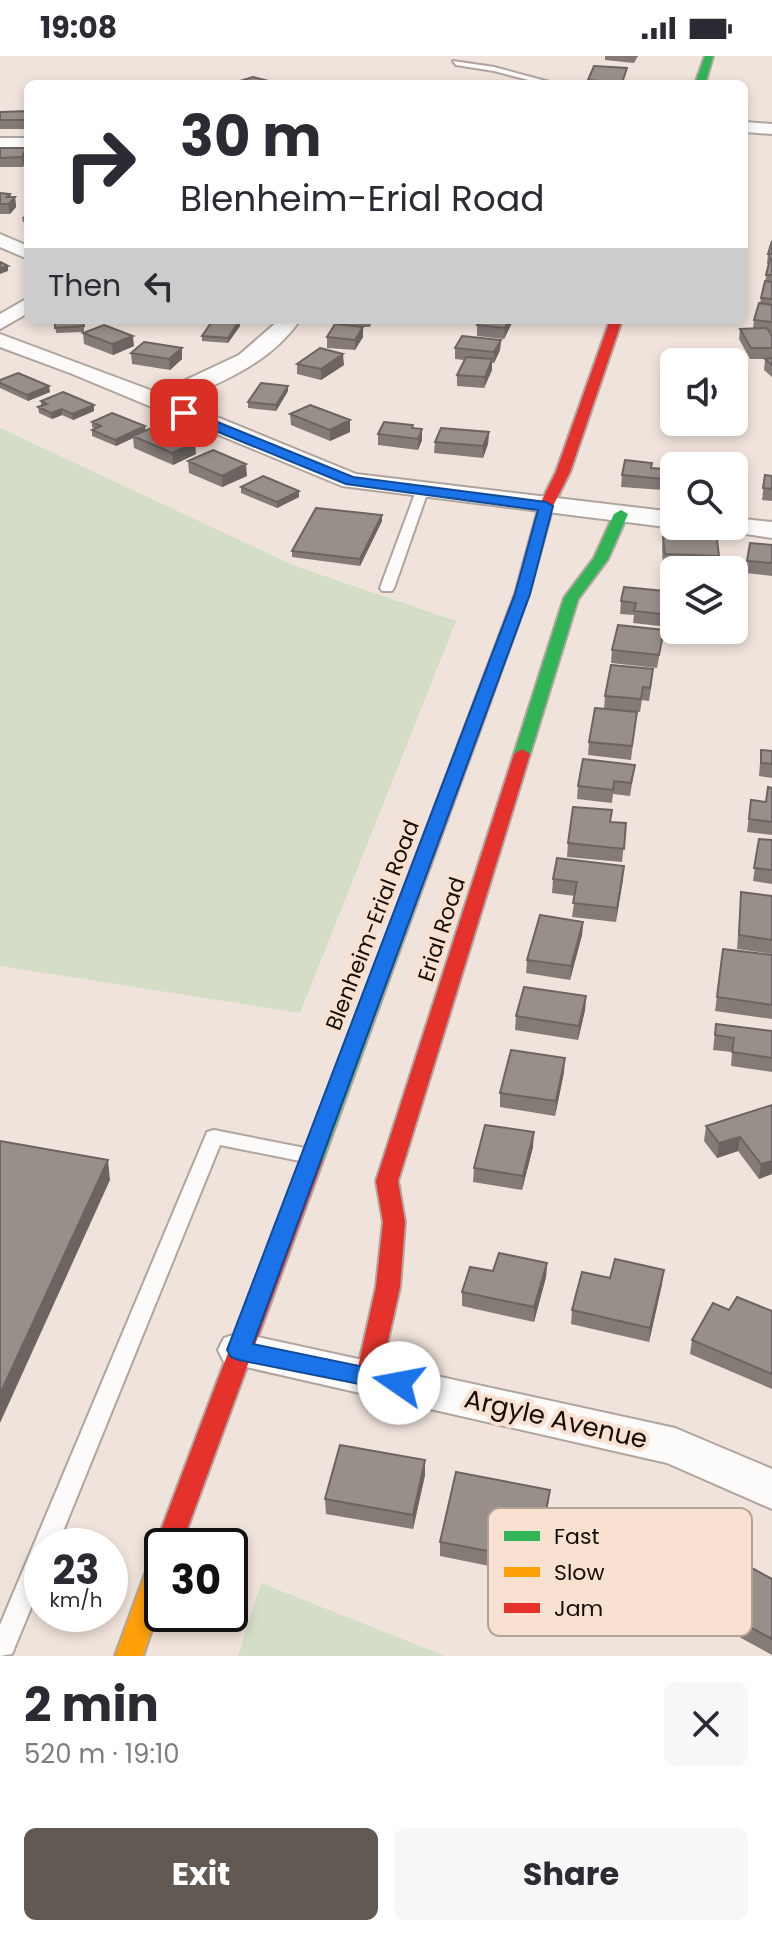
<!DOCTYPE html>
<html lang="en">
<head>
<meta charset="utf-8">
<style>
	body { margin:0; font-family:Poppins,sans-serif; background:#f7f7f7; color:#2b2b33; height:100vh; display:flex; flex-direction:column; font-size:30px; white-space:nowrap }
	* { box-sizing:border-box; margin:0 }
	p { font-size:26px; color:#7c7c81 }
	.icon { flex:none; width:44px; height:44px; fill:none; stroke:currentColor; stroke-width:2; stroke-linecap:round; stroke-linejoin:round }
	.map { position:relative; height:1600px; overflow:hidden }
	.sheet { display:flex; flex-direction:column; background:#fff; flex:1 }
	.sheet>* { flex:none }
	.hud { position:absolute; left:24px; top:24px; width:724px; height:244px; border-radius:12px; box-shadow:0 4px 12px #0003; background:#fff; color:#2b2b33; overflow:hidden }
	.buttons { position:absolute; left:660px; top:292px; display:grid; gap:16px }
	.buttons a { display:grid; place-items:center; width:88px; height:88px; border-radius:12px; background:#fff; box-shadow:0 4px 12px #0003; font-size:40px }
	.speed { position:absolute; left:24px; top:1472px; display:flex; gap:16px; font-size:40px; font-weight:700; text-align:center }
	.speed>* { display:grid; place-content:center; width:104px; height:104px; border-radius:50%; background:#fff; box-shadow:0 4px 12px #0003; line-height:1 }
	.speed small { font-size:20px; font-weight:400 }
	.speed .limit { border:4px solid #111; border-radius:12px; background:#fff; color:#111 }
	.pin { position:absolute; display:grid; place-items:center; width:68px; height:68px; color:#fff; margin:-34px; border-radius:16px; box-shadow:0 4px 12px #0006 }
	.me { position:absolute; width:88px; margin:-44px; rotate:282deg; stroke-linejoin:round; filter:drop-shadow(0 0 6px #0008) }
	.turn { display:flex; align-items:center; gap:28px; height:168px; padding:0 24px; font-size:36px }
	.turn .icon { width:104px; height:104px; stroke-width:2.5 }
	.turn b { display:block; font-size:56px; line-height:68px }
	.then { display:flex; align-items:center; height:76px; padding:0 24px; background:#0003; gap:16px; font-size:30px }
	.round { display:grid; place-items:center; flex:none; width:84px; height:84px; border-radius:12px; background:#f7f7f7 }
	.headline { display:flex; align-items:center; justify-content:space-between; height:136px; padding:0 24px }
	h1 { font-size:48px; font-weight:700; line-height:60px }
	.action { display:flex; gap:16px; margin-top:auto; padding:16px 24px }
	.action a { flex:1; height:92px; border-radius:12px; background:#625952; color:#fff; font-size:32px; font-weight:700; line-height:92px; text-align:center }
	.action a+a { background:#f7f7f7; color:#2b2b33 }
	.status { display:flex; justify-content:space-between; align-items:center; height:56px; padding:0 40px; background:#fff; direction:ltr }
	.status svg { height:22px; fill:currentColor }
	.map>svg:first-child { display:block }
	.green { fill:#d4dec7 }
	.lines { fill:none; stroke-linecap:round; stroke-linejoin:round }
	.lane-casing { stroke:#afa49e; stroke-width:4 }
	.street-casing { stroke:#afa49e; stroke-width:4 }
	.fast-casing { stroke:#afa49e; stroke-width:4 }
	.slow-casing { stroke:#afa49e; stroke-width:4 }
	.jam-casing { stroke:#afa49e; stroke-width:4 }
	.lane { fill:#fdfbfa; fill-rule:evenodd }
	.street { fill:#fdfbfa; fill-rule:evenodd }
	.fast { fill:#30b455; fill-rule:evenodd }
	.slow { fill:#ff9f0a; fill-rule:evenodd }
	.jam { fill:#e5322d; fill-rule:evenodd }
	.wall { fill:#847b77 }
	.shaded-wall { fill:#6b6461 }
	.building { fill:#998f8a; stroke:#6b6461; stroke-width:2 }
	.route { fill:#1a73e8; stroke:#114b97; stroke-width:2 }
	.labels { text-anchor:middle; stroke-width:8; stroke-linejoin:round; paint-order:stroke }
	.street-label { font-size:22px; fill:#160e09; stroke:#f9e1d2 }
	.near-street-label { font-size:26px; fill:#160e09; stroke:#f9e1d2 }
	.key { fill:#f9e1d2; stroke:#b5a296; stroke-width:2 }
	.key-label { font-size:22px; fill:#160e09 }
</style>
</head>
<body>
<div class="status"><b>19:08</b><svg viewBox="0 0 49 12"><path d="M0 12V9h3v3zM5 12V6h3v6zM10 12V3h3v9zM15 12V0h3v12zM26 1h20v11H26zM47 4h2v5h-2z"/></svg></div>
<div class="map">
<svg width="772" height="1600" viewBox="0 0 772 1600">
	<rect width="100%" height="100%" fill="#f0e3db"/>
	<path class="green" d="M0 372 295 510 456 565 300 957 0 910Z
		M261 1527 445 1600H238Z"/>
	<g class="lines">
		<g class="lane-casing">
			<path id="lane" d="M453 5 494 11 557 28H544L494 15 456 9Z
				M422 431 428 435 394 532 392 535H382L380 532 416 435Z
				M214 1074 310 1093 317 1095 320 1100 317 1105 310 1107 220 1089 57 1490H42V1525L12 1598 0 1600V1569L205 1081 207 1076Z"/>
		</g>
		<g class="street-casing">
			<path id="street" d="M744 66 772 68V78L744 76Z
				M0 82H28V92H0Z
				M0 178 28 190V203L0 191Z
				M28 242V257L0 273V258Z
				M279 264H300C270 307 224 325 178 345L356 418 674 456V470H680L674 472 342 430 70 317 0 291V278L158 337 239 299Z
				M734 462 772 466V482L725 475 721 470H734Z
				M239 1277 675 1372 772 1413V1453L667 1407 224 1306 218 1294 224 1282Z"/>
		</g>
		<g class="fast-casing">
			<path id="fast" d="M705 0H713L705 28H695Z
				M621 454 628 458 608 503 578 543 530 698 522 703 516 702 514 698 564 542 594 502 614 458Z
				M477 655 485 660 323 1104 320 1109 312 1112 304 1109 301 1104 469 660Z"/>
		</g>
		<g class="slow-casing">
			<path id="slow" d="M162 1495V1545L143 1600H115L149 1507 153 1499Z"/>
		</g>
		<g class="jam-casing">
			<path id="jam" d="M610 264H622L570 416 553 450 529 538 485 660 483 663H471L469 660 515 538 539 450 556 416Z
				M522 693 530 698 398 1125 405 1166 400 1231 380 1320 377 1327 368 1330 359 1327 356 1320 376 1231 383 1166 376 1125 514 698Z
				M312 1096 320 1099 323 1104 181 1490H162V1499L159 1498 155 1490 301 1104 304 1099Z"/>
		</g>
		<use href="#lane" class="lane"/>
		<use href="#street" class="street"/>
		<use href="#fast" class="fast"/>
		<use href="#slow" class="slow"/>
		<use href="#jam" class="jam"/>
	</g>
	<path class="wall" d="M605 0H638L634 7 605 4Z
		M627 12 622 28H587L588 24Z
		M28 55V73H0V56Z
		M0 92 27 101 23 111H0Z
		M0 137 10 138 11 141H15L16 151 10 158H0Z
		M28 159V168L23 166 22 161Z
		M772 185V277H770L772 280V321L764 314 765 303H767H750L739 283 740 273 753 272 754 264 760 247 769 208H767L768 198Z
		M55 264H84V276L56 277Z
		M341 264H373L370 271H363V281L355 294 327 292V281L341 268Z
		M480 264H513L504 283 477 280V269Z
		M239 265 240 270 228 287 202 285V280Z
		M83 277 134 290 113 299 84 288Z
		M501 284 500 294 494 307H492V314L484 332 457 330V319L464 304 455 303V292Z
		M131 297 182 303 170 314 132 308Z
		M297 308 344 309 321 324 297 318Z
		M0 324 50 336 28 345 0 332Z
		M288 335 276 355 248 352V346Z
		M41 345 94 349V355L73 364 62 359 52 363 39 357 38 351 41 350Z
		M290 358 350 376 330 385 291 369Z
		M92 366 145 375 196 398 173 409 134 392 133 382 116 390 92 380V374L95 373 92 371Z
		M413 372 422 384 418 394 378 389V378Z
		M489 376 488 388 483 402 434 397 435 386Z
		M188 405 247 420 222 431 189 417Z
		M665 413 663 434 621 431 622 419Z
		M765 419 772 420V445L762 444Z
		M241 431 299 435V441L277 452 241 437Z
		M382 465 360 510 292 501V495Z
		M663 481 719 500 718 512 663 510 662 493Z
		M750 487 772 489V520L746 517Z
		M621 545 673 548 668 571 633 567 634 559 620 558Z
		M664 574 657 612 611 607 612 594Z
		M652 626 649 645 642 644 640 656 604 653 605 640Z
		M637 656 631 704 588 699 589 686Z
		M761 694 772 695V722L759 720Z
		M633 722 630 740 613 738 612 747 577 743 578 730Z
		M772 732V779L747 776 751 744 766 746Z
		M611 766 626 767 622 806 567 801 568 787Z
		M759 783 772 784V828L753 825Z
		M624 810 616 866 572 861 575 840 552 837 553 823Z
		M741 836 772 840V898L737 893Z
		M583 866 582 879 570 924 526 917 527 904Z
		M723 893 772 899V963L715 955Z
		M586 940 585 954 578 984 515 974 516 960Z
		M716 968 772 975V1016L731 1010 732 996 713 994Z
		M564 1016 555 1060 500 1051V1037Z
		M772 1049V1118L759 1123 738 1095 717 1102 704 1085 706 1070Z
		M533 1091 522 1134 473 1126 474 1112Z
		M547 1207 546 1221 534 1266 462 1250V1236Z
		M662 1228 649 1286 571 1268 572 1254Z
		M729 1254 772 1255V1333L690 1298 692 1284Z
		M425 1419 413 1473 326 1458 325 1443Z
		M550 1434 548 1449 539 1498 513 1493 509 1514 440 1500V1486Z
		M671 1490 650 1554 591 1534 593 1519Z
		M772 1523V1599L710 1565 713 1551Z"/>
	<path class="shaded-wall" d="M26 92 27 101 23 111 22 101Z
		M10 138 11 146 15 141 16 151 10 158 7 141Z
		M8 210V215L0 218V212Z
		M508 264H513V265L504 283 505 272Z
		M239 265 240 270 228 287V282Z
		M363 271V281L355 294V284Z
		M133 280 134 290 113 299 112 288Z
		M501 284 500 294 494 307V296Z
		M182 292V303L170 314 169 303Z
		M343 298 344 309 321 324V313Z
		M492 303V314L484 332 485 321Z
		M49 330 50 336 28 345 27 339Z
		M288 330V335L276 355V349Z
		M94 349V355L73 364 72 358Z
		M62 353V359L52 363 51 357Z
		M350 364V376L330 385V374Z
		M145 370 146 376 133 380V382L116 390 115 384Z
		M422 373V384L418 394V383Z
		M489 376 488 388 483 402V390Z
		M195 387 196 398 173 409 172 397Z
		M246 408 247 420 222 431V420Z
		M299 435V441L277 452V446Z
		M382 459V465L360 510V503Z
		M624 810 623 824 616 866 617 852Z
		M583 866 582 879 570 924 571 910Z
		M586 940 585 954 578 984 579 970Z
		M565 1002 564 1016 555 1060 556 1045Z
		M534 1076 533 1091 522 1134 523 1120Z
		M740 1081 738 1095 717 1102 719 1087Z
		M108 1104 110 1124 0 1367V1338Z
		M772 1105V1118L759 1123 761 1108Z
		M547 1207 546 1221 534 1266V1251Z
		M664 1214 662 1228 649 1286 650 1272Z
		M425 1404V1419L413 1473V1459Z
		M550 1434 548 1449 539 1498 540 1484Z
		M673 1475 671 1490 650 1554 651 1540Z
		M514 1478 513 1493 509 1514V1499Z"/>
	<path class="building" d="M594 10 627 12 622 27 588 24Z
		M253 21 280 28H230Z
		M28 55 27 64H0V56Z
		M0 92H26L22 101 0 102Z
		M0 137 10 138 7 141H15L9 148H0Z
		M772 185V198H768Z
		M770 203 772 204V219H766Z
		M0 206 8 210 0 212Z
		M765 225 772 226V243L761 242Z
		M759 247 772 249V266L754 264Z
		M55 264H83L84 270 55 272Z
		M213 264H229L239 265 228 282 202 280Z
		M480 264H508L505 272 477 269Z
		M335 268 363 271 355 284 327 281Z
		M104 269 133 280 112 288 83 277Z
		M767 272 772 280V292H751L740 273Z
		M462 280 501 284 494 296 455 292Z
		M144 286 182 292 169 303 131 297Z
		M320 292 343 298 321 313 297 308Z
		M466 301 492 303 485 321 457 319Z
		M772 302V309L765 303Z
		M18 317 49 330 27 339 0 327V324Z
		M261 327 288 330 276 349 248 346Z
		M63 336 94 349 72 358 62 353 51 357 38 351 47 348 41 345Z
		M310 349 350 364 330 374 290 358Z
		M112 357 145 370 115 384 92 374 101 370 92 366Z
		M384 366 413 369 412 372 422 373 418 383 378 378Z
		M156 370 195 387 172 397 133 380Z
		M441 372 489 376 483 390 435 386Z
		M213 394 246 408 222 420 188 405Z
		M625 404 652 407 651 412 665 413 664 423 622 419Z
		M734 414 738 415 735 430H734Z
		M765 419 772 420V433L763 432Z
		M263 420 299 435 277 446 241 431Z
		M316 452 382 459 360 503 292 495Z
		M663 481 717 483 719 500 665 498Z
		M750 487 772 489V507L747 505Z
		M624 531 674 536 669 559 634 555 636 547 621 545Z
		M618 569 664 574 659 599 612 594Z
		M611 609 653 613 650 632 643 631 641 643 605 640Z
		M595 652 637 656 632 690 589 686Z
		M761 694 772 695V708L761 707Z
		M583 703 635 709 631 727 614 725 613 734 578 730Z
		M768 731 772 732V766L749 763 751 744 766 746Z
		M573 751 612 754 610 766 626 767 624 793 568 787Z
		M759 783 772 784V814L754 812Z
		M557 802 624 810 617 852 573 847 577 826 553 823Z
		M741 836 772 840V884L739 879Z
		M540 859 583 866 571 910 527 904Z
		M723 893 772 899V949L717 941Z
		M524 931 586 940 579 970 516 960Z
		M716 968 772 975V1002L732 996 734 982 715 979Z
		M511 994 565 1002 556 1045 500 1037Z
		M772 1049V1105L761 1108 740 1081 719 1087 706 1070Z
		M485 1069 534 1076 523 1120 474 1112Z
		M0 1085 108 1104 0 1338Z
		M499 1197 547 1207 534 1251 462 1236 470 1211 493 1215Z
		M615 1203 664 1214 650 1272 572 1254 582 1216 610 1222Z
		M737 1241 772 1255V1318L692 1284 713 1247 729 1254Z
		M340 1389 425 1404 413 1459 325 1443Z
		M456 1416 550 1434 540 1484 514 1478 509 1499 440 1486Z
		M739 1505 772 1523V1583L713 1551Z"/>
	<path class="route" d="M179 354H188L353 421 546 446 553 450 530 538 253 1288 408 1320 411 1327 408 1334 399 1336 239 1304 231 1301 227 1294 515 538 538 454 346 428 179 360Z"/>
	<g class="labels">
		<g class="street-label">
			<text transform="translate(372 869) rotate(-69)" y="8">Blenheim-Erial Road</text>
			<text transform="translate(441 873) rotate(-72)" y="8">Erial Road</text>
		</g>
		<g class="near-street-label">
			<text transform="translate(556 1363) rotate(13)" y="9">Argyle Avenue</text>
		</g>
	</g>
	<rect x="488" y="1452" width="264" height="128" rx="12" class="key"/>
	<rect x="504" y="1475" width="36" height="10" fill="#30b455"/>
	<rect x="504" y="1511" width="36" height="10" fill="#ff9f0a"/>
	<rect x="504" y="1547" width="36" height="10" fill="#e5322d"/>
	<g class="key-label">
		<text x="554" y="1488">Fast</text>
		<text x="554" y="1524">Slow</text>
		<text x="554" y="1560">Jam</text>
	</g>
</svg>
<div class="buttons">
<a><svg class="icon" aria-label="sound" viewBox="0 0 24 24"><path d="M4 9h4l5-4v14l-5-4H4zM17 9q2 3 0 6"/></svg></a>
<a><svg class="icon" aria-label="search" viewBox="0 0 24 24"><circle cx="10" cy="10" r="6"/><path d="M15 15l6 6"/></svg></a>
<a><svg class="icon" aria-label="layers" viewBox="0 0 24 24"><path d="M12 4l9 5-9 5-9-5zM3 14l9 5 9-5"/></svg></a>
</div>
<div class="speed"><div>23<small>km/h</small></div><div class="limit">30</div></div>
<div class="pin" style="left:184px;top:357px;background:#d93025"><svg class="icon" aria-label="arrive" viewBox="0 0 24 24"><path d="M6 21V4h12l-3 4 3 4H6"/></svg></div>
<svg class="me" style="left:399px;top:1327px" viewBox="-20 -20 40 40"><circle r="19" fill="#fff"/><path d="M0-13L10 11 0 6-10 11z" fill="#1a73e8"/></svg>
<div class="hud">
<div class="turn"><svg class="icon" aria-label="right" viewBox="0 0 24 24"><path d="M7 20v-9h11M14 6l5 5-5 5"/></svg><div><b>30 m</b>Blenheim-Erial Road</div></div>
<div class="then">Then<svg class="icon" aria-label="left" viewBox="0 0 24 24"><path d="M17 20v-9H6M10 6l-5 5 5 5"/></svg></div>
</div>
</div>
<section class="sheet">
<div class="headline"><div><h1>2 min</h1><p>520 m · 19:10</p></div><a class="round"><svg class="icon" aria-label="close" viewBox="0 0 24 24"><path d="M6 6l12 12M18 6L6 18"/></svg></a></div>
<div class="action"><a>Exit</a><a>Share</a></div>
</section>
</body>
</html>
